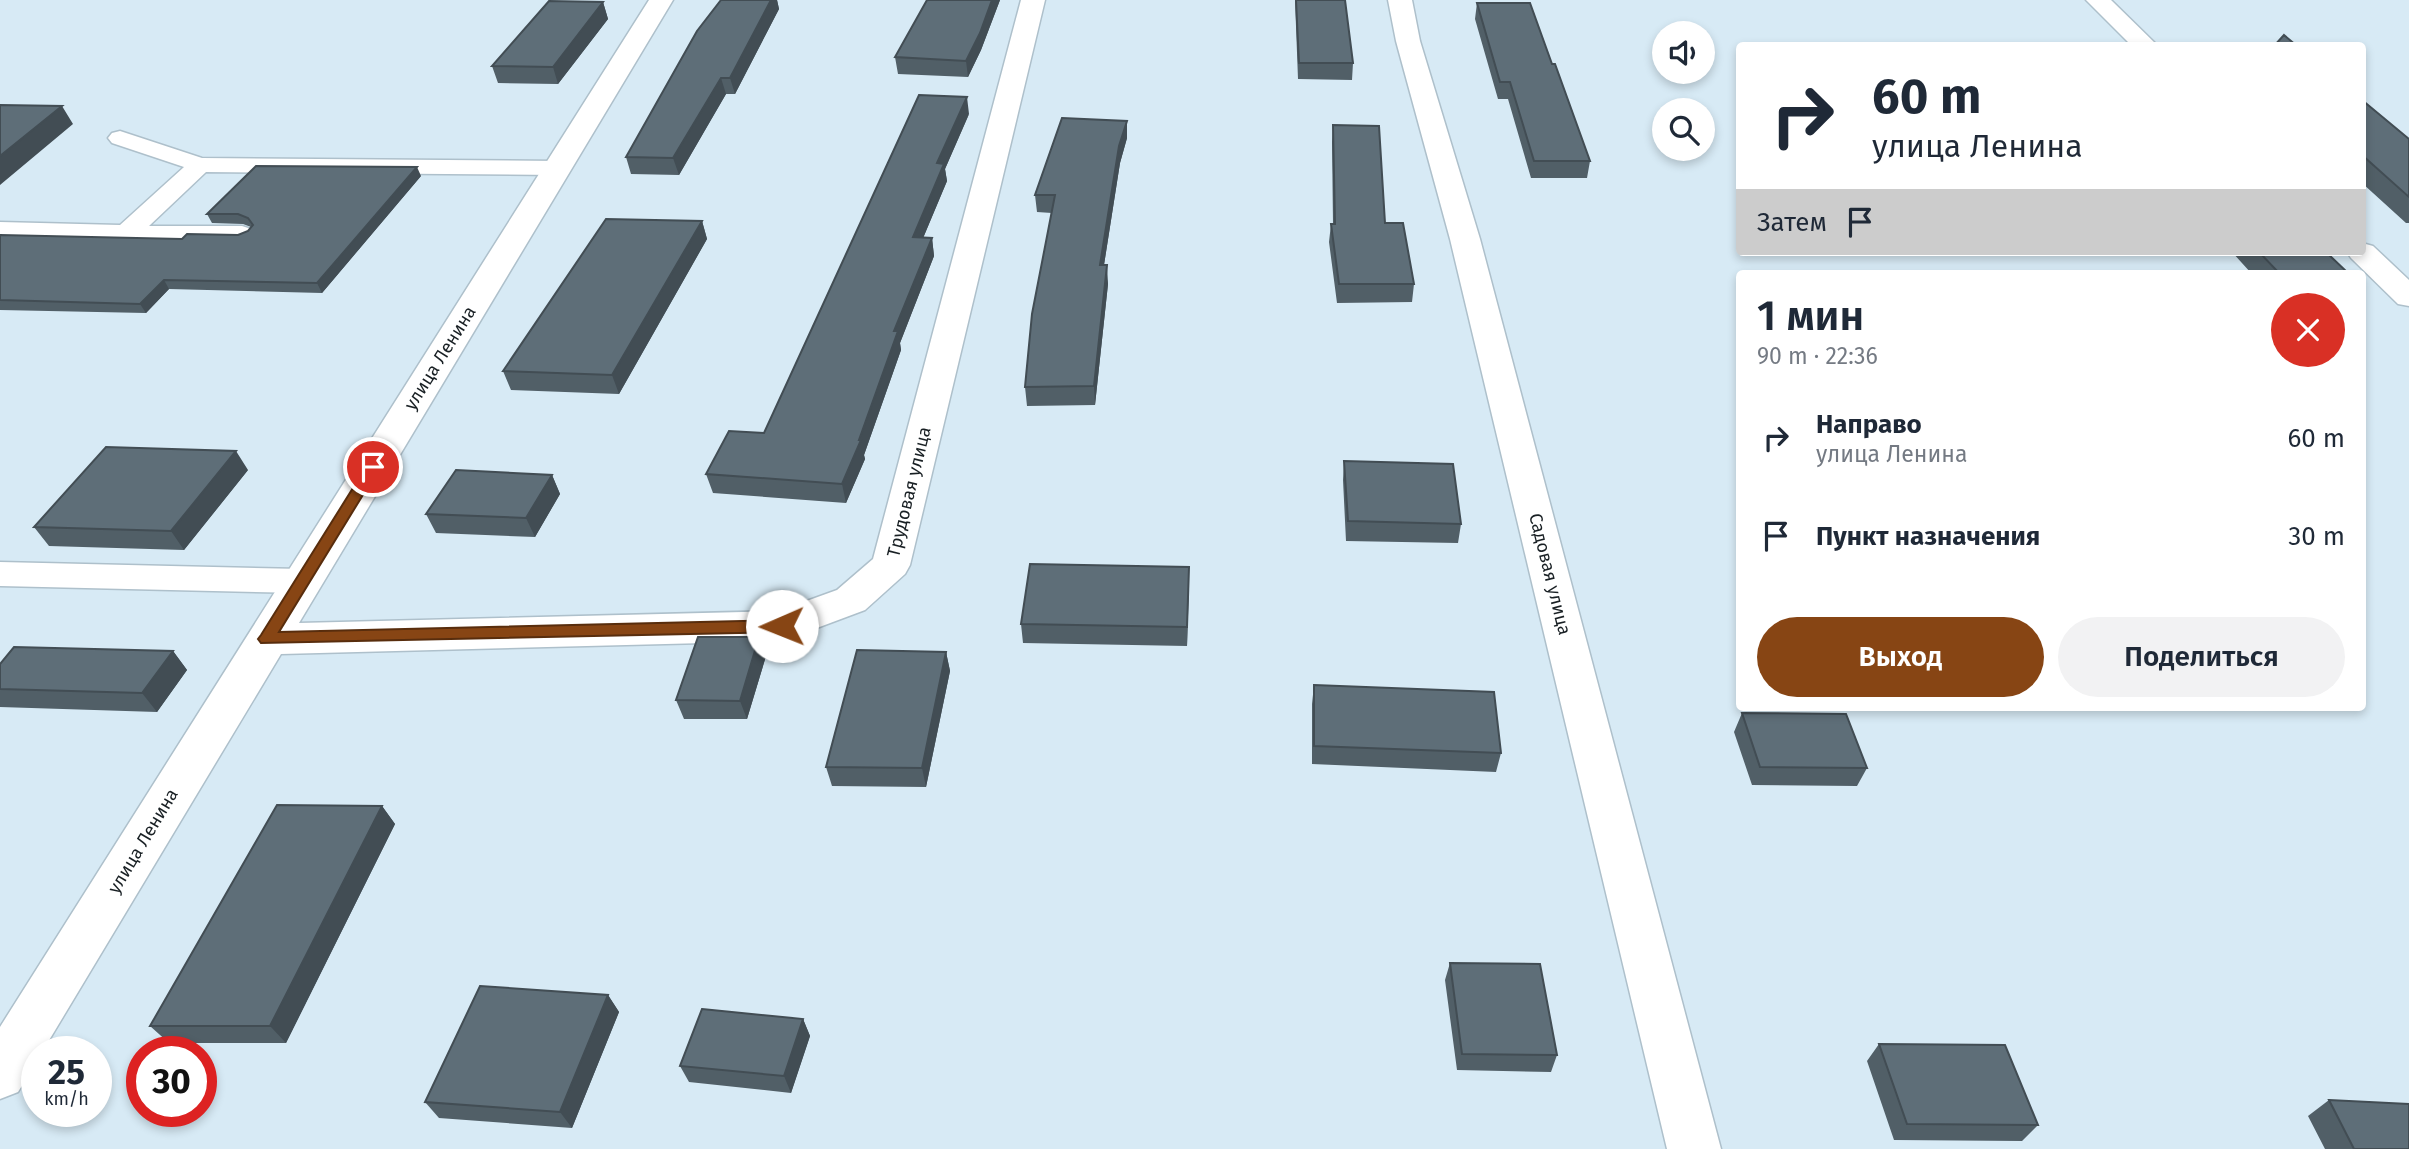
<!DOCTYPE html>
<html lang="ru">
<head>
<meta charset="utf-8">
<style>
	body { margin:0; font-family:"Fira Sans",sans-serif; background:#f2f2f3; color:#1f2937; height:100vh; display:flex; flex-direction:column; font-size:26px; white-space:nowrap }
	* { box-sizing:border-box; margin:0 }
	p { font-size:23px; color:#747a83 }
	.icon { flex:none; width:38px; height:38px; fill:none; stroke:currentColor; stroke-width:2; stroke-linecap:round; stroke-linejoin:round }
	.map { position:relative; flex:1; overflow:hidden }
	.side { position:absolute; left:1736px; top:270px; width:630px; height:441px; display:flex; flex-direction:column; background:#fff; border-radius:7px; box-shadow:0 4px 10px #0003 }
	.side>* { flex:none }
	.guide { position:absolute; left:1736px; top:42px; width:630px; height:214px; border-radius:7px; box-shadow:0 4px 10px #0003; background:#fff; color:#1f2937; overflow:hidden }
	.buttons { position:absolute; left:1652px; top:21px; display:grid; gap:14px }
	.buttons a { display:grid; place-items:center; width:63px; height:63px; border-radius:50%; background:#fff; box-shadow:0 4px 10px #0003; font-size:35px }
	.speed { position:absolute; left:21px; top:1036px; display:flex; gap:14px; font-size:35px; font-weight:700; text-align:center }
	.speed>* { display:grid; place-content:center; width:91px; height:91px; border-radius:50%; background:#fff; box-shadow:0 4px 10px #0003; line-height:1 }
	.speed small { font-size:18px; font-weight:400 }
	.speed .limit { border:10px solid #d22; background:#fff; color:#111 }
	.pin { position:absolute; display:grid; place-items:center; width:60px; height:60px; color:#fff; margin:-30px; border:4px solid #fff; border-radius:50%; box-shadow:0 2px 7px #0007 }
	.me { position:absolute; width:77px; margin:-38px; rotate:269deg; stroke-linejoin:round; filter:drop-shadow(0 0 5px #0008) }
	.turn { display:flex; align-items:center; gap:24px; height:147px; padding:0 21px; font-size:32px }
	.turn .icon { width:91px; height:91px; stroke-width:2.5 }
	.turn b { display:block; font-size:49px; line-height:60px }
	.then { display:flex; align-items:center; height:66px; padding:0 21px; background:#0003; gap:14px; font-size:26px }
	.round { display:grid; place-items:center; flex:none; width:74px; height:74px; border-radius:37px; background:#f2f2f3 }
	.overview { display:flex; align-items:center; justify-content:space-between; height:119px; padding:0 21px }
	h1 { font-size:42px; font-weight:600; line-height:52px }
	.action { display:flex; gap:14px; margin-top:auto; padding:14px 21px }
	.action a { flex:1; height:80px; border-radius:42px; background:#874514; color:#fff; font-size:28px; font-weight:600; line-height:80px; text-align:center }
	.action a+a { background:#f2f2f3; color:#1f2937 }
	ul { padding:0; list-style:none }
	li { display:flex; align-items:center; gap:21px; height:98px; padding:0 21px }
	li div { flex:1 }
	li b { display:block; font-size:26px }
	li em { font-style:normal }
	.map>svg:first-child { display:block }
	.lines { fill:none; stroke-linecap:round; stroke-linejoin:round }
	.lane-casing { stroke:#aec0cb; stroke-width:3 }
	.street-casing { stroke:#aec0cb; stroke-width:3 }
	.secondary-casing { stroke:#aec0cb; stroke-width:3 }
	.lane { fill:#fff; fill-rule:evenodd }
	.street { fill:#fff; fill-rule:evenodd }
	.secondary { fill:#fff; fill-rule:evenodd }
	.wall { fill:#515f67 }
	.shaded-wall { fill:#424d54 }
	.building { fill:#5e6e78; stroke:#424d54; stroke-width:2 }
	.route { fill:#874514; stroke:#582d0d; stroke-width:2 }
	.labels { text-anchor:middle; stroke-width:5; stroke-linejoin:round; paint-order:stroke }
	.street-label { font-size:18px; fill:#192024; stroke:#fff }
</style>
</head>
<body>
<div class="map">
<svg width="2409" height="1149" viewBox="0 0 2409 1149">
	<rect width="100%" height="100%" fill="#d7eaf5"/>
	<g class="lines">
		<g class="lane-casing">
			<path id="lane" d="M120 131 202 158 557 161 565 163 569 168 565 173 557 175 206 172 149 226H242L251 229 255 234 251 239 242 242 0 238V222L120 225 184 167 112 143 108 138 112 133Z
				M0 562 302 569 314 573 319 581 314 589 302 593 0 586Z"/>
		</g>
		<g class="street-casing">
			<path id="street" d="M649 0H673L299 623 779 611 837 590 873 559 1021 0H1045L910 565 905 574 865 610 782 641 281 654 42 1052H37V1061L18 1092 0 1099V1027Z
				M1388 0H1412L1420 41 1480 239 1721 1149H1667L1450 239 1396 41Z"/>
		</g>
		<g class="secondary-casing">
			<path id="secondary" d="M2086 0H2111L2158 46H2132Z
				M2362 243 2373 246 2409 280V306L2398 304 2351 258 2347 252H2362Z"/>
		</g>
		<use href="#lane" class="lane"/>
		<use href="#street" class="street"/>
		<use href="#secondary" class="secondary"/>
	</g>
	<path class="wall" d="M721 0H777L779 9 735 94H726L679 175 631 174 626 157Z
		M927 0H1000L981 50 968 77 898 74 895 57Z
		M1295 0H1345L1353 63 1352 80 1298 79Z
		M603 2 608 19 558 84 498 83 492 66Z
		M1477 3 1552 64 1590 161 1587 178H1531L1508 99H1498L1475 19Z
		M2362 100 2409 139V223H2406L2362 183Z
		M969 114 945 169 947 181 923 238H932L934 256 900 343 901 350 864 455 865 459 846 503 713 493 706 474 764 433Z
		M1127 121V138L1120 163 1104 265 1108 284 1095 405 1027 406 1025 387 1052 213 1037 212 1035 195Z
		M1333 125 1385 223 1414 284 1412 302 1337 303 1329 242 1331 224H1333L1332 142Z
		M421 176 322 293 169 289 146 313 0 310V235L182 239 238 235 248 231 251 227 243 224 212 223 207 214Z
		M702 221 707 239 619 394 511 390 503 371Z
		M2232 252H2326L2348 273H2251Z
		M1344 461 1461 524 1458 543 1346 541 1343 480Z
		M248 470 184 550 49 546 34 527Z
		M552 475 560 494 535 537 436 533 426 514Z
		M1189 567 1187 646 1023 643 1021 624Z
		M759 637 766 656 747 719H684L676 700Z
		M173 651 187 670 157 712 0 707V664Z
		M946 652 950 671 926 787 832 786 826 767Z
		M1314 685 1501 753 1496 772 1312 764V704Z
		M1742 713 1867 768 1857 786 1752 785 1734 732Z
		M382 806 395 824 286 1043H169L150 1026Z
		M1450 963 1557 1055 1551 1072 1457 1070 1445 980Z
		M608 995 619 1012 572 1128 439 1118 425 1102Z
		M803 1019 810 1036 791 1093 689 1082 680 1066Z
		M1879 1044 2038 1125 2022 1141 1894 1140 1867 1061Z
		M2329 1100 2409 1149H2325L2308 1116Z"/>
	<path class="shaded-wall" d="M771 0H777L779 9 735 94 730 78Z
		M992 0H1000L981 50 968 77 966 61Z
		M603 2 608 19 558 84 553 67Z
		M721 78 726 94 679 175 673 158Z
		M967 97 969 114 945 169 947 181 916 255 913 237 937 163Z
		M62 106 73 124 0 185V156Z
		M1127 121V138L1120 163 1101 284 1100 265 1119 146Z
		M417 167 421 176 322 293 317 283Z
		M702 221 707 239 619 394 612 375Z
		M932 238 934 256 900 343 901 350 864 455 865 459 846 503 842 484 859 440 894 331Z
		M1107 265 1108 284 1095 405 1094 386Z
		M164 280 169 289 146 313 140 304Z
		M236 451 248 470 184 550 171 531Z
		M552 475 560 494 535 537 526 518Z
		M1189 567V586L1187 646V627Z
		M759 637 766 656 747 719 740 701Z
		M173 651 187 670 157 712 142 693Z
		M946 652 950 671 926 787 922 768Z
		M382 806 395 824 286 1043 270 1026Z
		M608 995 619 1012 572 1128 560 1112Z
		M803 1019 810 1036 791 1093 784 1076Z"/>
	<path class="building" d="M721 0H771L730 78H721L673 158 626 157 697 31Z
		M927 0H992L980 33 966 61 895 57Z
		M1296 0H1345L1353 63H1299Z
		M549 1 603 2 553 67 492 66Z
		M1477 3H1530L1552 64H1555L1590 161H1534L1510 82H1500Z
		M2284 35 2297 46H2274Z
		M919 95 967 97 937 163 944 164 913 237 932 238 894 331H898L859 440H861L842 484 706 474 729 431 764 433Z
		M2362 100 2409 139V197L2362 155Z
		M0 105 62 106 0 156Z
		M1062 118 1127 121 1119 146 1100 265H1107L1094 386 1025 387 1032 314 1055 195H1035Z
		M1333 125 1379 126 1385 223H1403L1414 284H1339L1331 224H1335Z
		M256 166 417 167 317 283 164 280 140 304 0 300V235L182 239 187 234 238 235 248 231 253 225 248 218 238 214H207Z
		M606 219 702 221 612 375 503 371Z
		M2259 252H2326L2348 273H2279Z
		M106 447 236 451 171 531 34 527Z
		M1344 461 1453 464 1461 524 1348 521Z
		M456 470 552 475 526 518 426 514Z
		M1030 564 1189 567 1187 627 1021 624Z
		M698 637H759L740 701 676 700Z
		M14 647 173 651 142 693 0 689V664Z
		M857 650 946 652 922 768 826 767Z
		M1314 685 1494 692 1501 753 1314 746Z
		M1742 713 1846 714 1867 768 1760 767Z
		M277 805 382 806 270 1026H150Z
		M1450 963 1540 964 1557 1055 1462 1054Z
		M480 986 608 995 560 1112 425 1102Z
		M702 1009 803 1019 784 1076 680 1066Z
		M1879 1044 2005 1045 2038 1125 1907 1124Z
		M2329 1100 2409 1104V1149H2354Z"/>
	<path class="route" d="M373 463 380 467 279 632 782 620 790 626 782 632 261 643 258 639 261 635 368 464Z"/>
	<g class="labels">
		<g class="street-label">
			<text transform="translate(440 358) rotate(-58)" y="6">улица Ленина</text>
			<text transform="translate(909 492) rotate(-76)" y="6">Трудовая улица</text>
			<text transform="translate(1550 574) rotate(76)" y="6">Садовая улица</text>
			<text transform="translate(143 841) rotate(-59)" y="6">улица Ленина</text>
		</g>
	</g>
</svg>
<div class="buttons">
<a><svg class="icon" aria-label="sound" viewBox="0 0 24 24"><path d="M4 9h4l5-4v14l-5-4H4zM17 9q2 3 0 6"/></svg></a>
<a><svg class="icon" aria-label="search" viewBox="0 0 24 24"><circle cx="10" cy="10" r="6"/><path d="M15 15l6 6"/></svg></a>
</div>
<div class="speed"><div>25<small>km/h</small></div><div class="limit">30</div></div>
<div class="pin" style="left:373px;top:467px;background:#d93025"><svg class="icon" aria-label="arrive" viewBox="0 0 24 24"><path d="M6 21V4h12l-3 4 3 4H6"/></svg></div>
<svg class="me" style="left:782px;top:626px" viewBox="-20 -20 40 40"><circle r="19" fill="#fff"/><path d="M0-13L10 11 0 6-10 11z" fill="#874514"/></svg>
<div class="guide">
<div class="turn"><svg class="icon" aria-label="right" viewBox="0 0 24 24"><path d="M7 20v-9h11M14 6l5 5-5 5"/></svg><div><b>60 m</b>улица Ленина</div></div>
<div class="then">Затем<svg class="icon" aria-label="arrive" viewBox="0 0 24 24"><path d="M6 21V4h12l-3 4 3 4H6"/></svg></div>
</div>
<section class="side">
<div class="overview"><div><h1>1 мин</h1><p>90 m · 22:36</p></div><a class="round" style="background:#d93025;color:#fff"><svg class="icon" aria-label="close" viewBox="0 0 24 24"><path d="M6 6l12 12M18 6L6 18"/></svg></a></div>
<ul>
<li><svg class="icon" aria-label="right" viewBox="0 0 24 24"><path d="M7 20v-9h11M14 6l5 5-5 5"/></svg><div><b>Направо</b><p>улица Ленина</p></div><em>60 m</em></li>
<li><svg class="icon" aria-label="arrive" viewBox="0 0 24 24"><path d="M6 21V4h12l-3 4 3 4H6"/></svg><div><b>Пункт назначения</b></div><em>30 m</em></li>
</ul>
<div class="action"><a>Выход</a><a>Поделиться</a></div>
</section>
</div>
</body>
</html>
